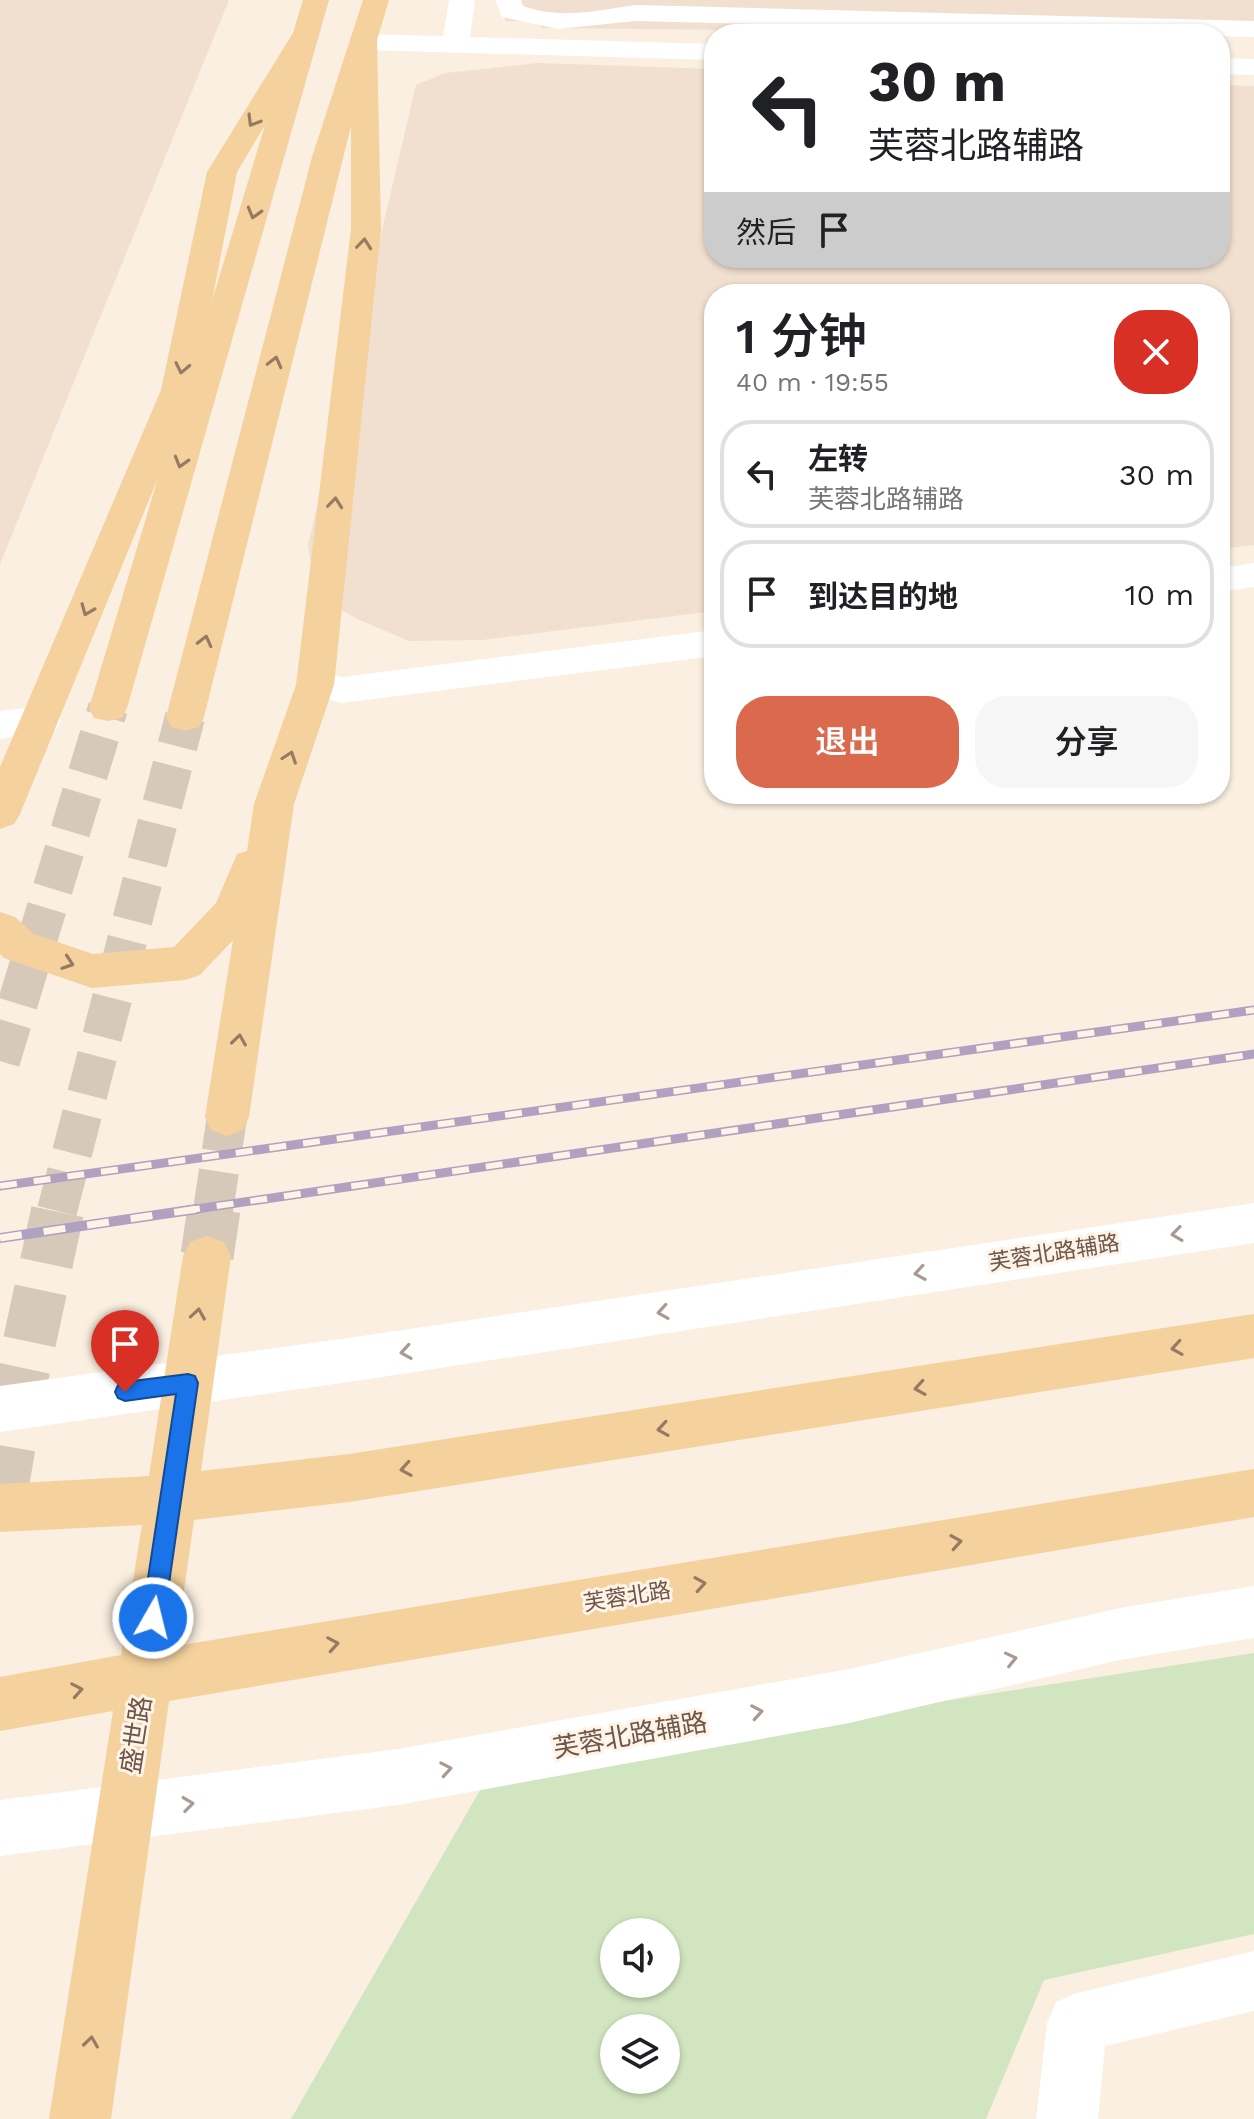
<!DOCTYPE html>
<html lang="zh">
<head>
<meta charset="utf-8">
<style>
	body { margin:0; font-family:"Work Sans","Noto Sans SC",sans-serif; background:#f6f6f6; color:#202124; height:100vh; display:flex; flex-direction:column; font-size:30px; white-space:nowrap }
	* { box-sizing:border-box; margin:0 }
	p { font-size:26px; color:#757577 }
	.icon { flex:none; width:44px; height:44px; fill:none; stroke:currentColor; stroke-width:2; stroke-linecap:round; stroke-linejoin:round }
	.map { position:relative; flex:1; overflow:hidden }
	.details { position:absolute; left:704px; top:284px; width:526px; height:520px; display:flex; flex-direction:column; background:#fff; border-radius:32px; box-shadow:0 2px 6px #0004 }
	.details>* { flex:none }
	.top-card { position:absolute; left:704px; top:24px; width:526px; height:244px; border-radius:32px; box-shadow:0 2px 6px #0004; background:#fff; color:#202124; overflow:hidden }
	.tools { position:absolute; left:600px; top:1918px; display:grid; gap:16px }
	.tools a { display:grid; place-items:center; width:80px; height:80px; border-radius:50%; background:#fff; box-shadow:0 2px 6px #0004; font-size:40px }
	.pin { position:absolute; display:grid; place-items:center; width:68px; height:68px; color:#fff; margin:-82px -34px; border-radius:50% 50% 50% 0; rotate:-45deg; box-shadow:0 0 8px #0007 }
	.pin .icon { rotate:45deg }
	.me { position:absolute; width:88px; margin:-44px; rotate:8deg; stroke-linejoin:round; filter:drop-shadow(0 0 6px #0008) }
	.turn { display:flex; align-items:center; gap:28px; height:168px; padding:0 32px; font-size:36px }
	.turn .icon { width:104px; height:104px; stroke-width:2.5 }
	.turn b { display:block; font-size:56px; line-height:68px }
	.then { display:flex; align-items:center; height:76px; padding:0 32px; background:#0003; gap:16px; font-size:30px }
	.round { display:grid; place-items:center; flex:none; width:84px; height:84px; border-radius:32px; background:#f6f6f6 }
	.summary { display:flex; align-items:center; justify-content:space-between; height:136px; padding:0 32px }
	h1 { font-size:48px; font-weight:600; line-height:60px }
	.cta { display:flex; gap:16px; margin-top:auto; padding:16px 32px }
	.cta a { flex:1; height:92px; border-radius:32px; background:#db694e; color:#fff; font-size:32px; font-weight:600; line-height:92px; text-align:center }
	.cta a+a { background:#f6f6f6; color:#202124 }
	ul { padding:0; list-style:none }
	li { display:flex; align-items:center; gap:24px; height:108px; margin:0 16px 12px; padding:0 16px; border:4px solid #e0e0e0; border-radius:32px }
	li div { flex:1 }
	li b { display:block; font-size:30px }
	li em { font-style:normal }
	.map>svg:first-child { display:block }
	.residential { fill:#f1e0d0 }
	.green { fill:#d1e5c1; fill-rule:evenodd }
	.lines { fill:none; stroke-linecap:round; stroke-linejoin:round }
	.primary-tunnel-far1 { stroke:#d7c9ba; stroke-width:40; stroke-dasharray:40 20; stroke-linecap:butt }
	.primary-tunnel { stroke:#d7c9ba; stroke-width:53; stroke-dasharray:53 27; stroke-linecap:butt }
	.street { fill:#fff; fill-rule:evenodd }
	.secondary { fill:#fff; fill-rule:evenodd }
	.primary { fill:#f4d19d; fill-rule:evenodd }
	.rail-far1-casing { stroke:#b1a1c1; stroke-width:9 }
	.rail-casing { stroke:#b1a1c1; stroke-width:10 }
	.rail-far1 { stroke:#fdf3e6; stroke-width:6; stroke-dasharray:17; stroke-linecap:butt }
	.rail { stroke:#fdf3e6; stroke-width:7; stroke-dasharray:22; stroke-linecap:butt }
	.oneway { stroke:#967b63 }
	.oneway2 { stroke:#a89a92 }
	.route { fill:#1a73e8; stroke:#114b97; stroke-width:2 }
	.labels { text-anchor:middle; stroke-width:6; stroke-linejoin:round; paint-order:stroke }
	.street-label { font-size:22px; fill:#6e564a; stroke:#fdf3e6 }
	.near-street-label { font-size:26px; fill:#6e564a; stroke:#fdf3e6 }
</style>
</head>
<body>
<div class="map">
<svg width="1254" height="2119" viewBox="0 0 1254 2119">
	<rect width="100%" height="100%" fill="#faefe0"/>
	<path class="residential" d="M0 0H229L0 564Z
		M506 0H1254V35L541 28V21H505Z
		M538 63 714 69V258H1220V85L1254 86V545L1220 549V294H714V611L482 640 409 641 357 619 316 595 308 545 416 85 445 73Z"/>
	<path class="green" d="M1254 1653V1934L1044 1980 986 2119H291L491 1771ZM614 1932H666V1984H614ZM614 2028H666V2080H614Z"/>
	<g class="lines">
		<path class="primary-tunnel-far1" d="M0 1061 108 708
			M57 1211 185 717
			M213 1211 227 1117"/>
		<path class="primary-tunnel" d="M207 1256 214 1209
			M0 1499 17 1400 58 1209"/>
		<path class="street" d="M449 0H475L470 37 714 44V60L365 50 355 48 351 42 355 36 365 34 443 36Z
			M495 0H521L523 6C560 20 599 10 636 5L1254 21V37L636 21 558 29 502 17Z
			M1220 58 1254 59V75L1220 74Z
			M1254 1951V2011L1105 2046 1098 2119H1036L1047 2023 1056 2002 1077 1993Z"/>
		<path class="secondary" d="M1254 563V587L1220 592V568Z
			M714 630V656L342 703 302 694 296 685 302 676 315 672 342 677Z
			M42 706 56 710 61 720 56 730 0 739V711Z
			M1254 1203V1243L369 1379 0 1432V1386L369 1335Z
			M1254 1586V1638L1120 1660 849 1723 398 1805 0 1856V1800L398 1749 849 1669 1120 1608Z"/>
		<path class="primary" d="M303 0H329L127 708 122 718 108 721 94 718 89 708 158 478 20 814 14 824 0 829V767L161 390 207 172 293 33ZM265 125 212 301 237 172Z
			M363 0H389L377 40 381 229 334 685 294 804 249 1117 243 1130 227 1136 211 1130 205 1117 233 940 200 975 185 980 92 988 4 958 0 954V912L15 917 34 934 93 954 174 947 216 903 237 854 247 851 254 804 296 685 351 229V126L204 717 199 727 185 731 171 727 166 717 312 157Z
			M207 1236 224 1242 231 1256 201 1471 349 1454 1254 1314V1358L349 1502 194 1520 176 1646 1254 1469V1517L169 1701 111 2119H49L113 1711 0 1731V1677L121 1655 142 1525 0 1532V1484L149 1476 183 1256 190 1242Z"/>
		<g class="rail-far1-casing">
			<path id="rail-far1" d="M0 1186 1254 1010
				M183 1211 1254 1054"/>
		</g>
		<g class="rail-casing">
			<path id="rail" d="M0 1238 197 1209"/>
		</g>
		<use href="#rail-far1" class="rail-far1"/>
		<use href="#rail" class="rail"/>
	</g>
	<defs><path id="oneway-chevron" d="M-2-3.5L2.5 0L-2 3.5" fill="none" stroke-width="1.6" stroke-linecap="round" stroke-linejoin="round" transform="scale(2)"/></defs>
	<g class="oneway">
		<use href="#oneway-chevron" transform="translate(253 121) rotate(121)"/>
		<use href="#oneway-chevron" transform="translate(254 213) rotate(106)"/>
		<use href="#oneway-chevron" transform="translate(364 244) rotate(-84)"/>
		<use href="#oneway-chevron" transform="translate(275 362) rotate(-76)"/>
		<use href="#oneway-chevron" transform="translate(182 368) rotate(102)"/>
		<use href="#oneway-chevron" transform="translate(181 462) rotate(106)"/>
		<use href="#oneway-chevron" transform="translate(335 503) rotate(-84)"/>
		<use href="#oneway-chevron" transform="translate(87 610) rotate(112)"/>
		<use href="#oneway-chevron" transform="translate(205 641) rotate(-76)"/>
		<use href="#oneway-chevron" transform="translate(290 757) rotate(-71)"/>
		<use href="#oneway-chevron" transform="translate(68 963) rotate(19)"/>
		<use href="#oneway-chevron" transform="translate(239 1040) rotate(-82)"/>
		<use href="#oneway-chevron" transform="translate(198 1314) rotate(-81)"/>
		<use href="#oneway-chevron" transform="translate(1177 1348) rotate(171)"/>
		<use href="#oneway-chevron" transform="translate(920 1388) rotate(171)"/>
		<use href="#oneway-chevron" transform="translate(663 1429) rotate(171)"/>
		<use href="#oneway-chevron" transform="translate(406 1469) rotate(171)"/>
		<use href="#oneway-chevron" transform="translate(956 1542) rotate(-9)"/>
		<use href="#oneway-chevron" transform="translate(700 1584) rotate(-9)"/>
		<use href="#oneway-chevron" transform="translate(333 1644) rotate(-10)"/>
		<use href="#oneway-chevron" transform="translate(77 1690) rotate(-10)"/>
		<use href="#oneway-chevron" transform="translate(91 2042) rotate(-82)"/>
	</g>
	<g class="oneway2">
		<use href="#oneway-chevron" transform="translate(1177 1234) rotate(172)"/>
		<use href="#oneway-chevron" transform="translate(920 1273) rotate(171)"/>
		<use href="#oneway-chevron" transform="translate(663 1312) rotate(171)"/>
		<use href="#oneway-chevron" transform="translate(406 1352) rotate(171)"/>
		<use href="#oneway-chevron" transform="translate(1011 1659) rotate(-13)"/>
		<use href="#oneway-chevron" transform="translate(757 1712) rotate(-10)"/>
		<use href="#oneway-chevron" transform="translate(446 1769) rotate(-10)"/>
		<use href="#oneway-chevron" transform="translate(188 1804) rotate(-7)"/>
	</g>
	<path class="route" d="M188 1374 195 1376 198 1383 164 1618 161 1626 153 1629 145 1626 142 1618 176 1394 125 1401 118 1398 115 1392 118 1385 125 1382Z"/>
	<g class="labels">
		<g class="street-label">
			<text transform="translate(1054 1252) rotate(-9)" y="8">芙蓉北路辅路</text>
			<text transform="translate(627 1596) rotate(-9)" y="8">芙蓉北路</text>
		</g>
		<g class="near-street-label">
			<text transform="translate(136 1735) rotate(-81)" y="9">盛世路</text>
			<text transform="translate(630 1735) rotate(-10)" y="9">芙蓉北路辅路</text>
		</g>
	</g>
</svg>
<div class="tools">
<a><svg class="icon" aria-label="sound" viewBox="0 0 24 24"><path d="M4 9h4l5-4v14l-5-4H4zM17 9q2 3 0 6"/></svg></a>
<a><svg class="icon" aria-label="layers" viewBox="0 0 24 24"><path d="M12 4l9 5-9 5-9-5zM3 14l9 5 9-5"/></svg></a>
</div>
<div class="pin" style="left:125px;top:1392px;background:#d93025"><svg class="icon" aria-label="arrive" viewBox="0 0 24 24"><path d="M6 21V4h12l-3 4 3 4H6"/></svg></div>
<svg class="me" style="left:153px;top:1618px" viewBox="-20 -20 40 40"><circle r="17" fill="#1a73e8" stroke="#fff" stroke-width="3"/><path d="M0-11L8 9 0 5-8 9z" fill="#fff"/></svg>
<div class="top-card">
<div class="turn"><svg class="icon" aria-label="left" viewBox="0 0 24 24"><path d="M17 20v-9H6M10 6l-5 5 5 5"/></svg><div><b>30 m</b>芙蓉北路辅路</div></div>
<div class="then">然后<svg class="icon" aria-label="arrive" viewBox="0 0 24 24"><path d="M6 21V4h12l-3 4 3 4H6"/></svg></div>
</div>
<section class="details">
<div class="summary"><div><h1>1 分钟</h1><p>40 m · 19:55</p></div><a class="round" style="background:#d93025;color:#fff"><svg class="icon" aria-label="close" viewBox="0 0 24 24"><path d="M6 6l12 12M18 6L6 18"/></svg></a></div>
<ul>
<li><svg class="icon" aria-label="left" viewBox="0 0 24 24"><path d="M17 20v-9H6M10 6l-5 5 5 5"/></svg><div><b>左转</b><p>芙蓉北路辅路</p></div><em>30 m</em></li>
<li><svg class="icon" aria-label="arrive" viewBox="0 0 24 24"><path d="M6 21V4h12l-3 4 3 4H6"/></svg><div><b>到达目的地</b></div><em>10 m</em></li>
</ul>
<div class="cta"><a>退出</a><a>分享</a></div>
</section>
</div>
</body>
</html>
